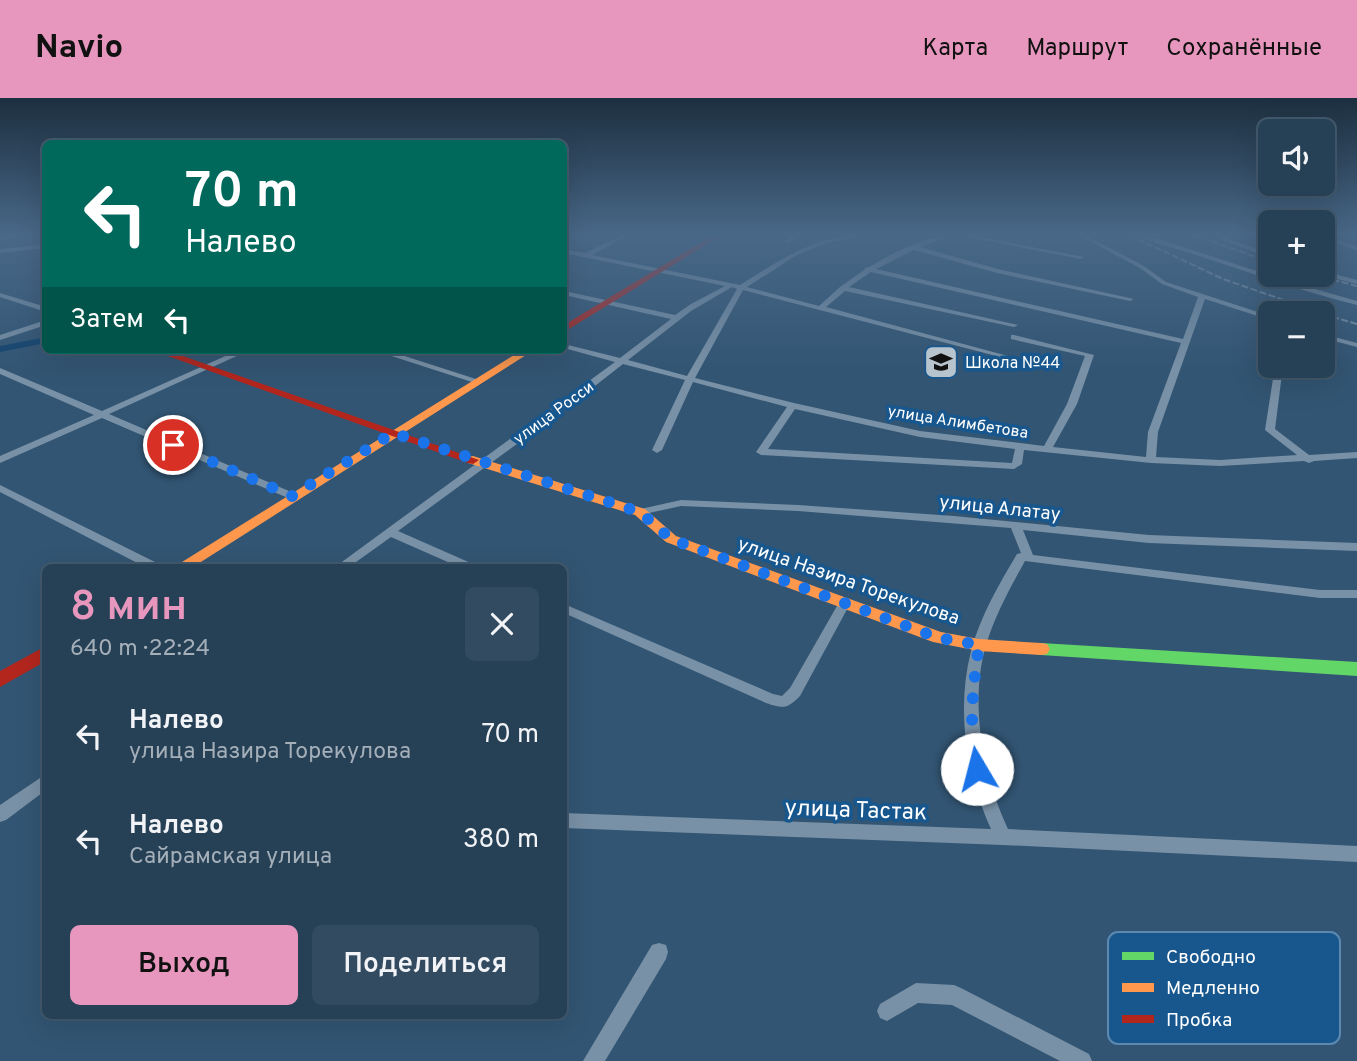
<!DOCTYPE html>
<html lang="ru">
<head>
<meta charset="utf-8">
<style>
	body { margin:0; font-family:Overpass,sans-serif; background:#324b60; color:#f1f3f6; height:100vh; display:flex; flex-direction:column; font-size:26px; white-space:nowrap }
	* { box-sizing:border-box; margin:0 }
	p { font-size:23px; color:#a4afb9 }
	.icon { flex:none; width:38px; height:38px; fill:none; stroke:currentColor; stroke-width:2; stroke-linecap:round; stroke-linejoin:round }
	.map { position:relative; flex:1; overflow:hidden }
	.drawer { position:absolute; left:42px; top:466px; width:525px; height:455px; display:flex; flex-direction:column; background:#264056; border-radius:10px; box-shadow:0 7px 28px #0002,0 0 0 2px #42596c }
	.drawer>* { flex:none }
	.hud { position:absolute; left:42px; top:42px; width:525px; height:214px; border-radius:10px; box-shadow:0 7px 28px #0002,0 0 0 2px #42596c; background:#00695c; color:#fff; overflow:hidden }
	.controls { position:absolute; left:1258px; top:21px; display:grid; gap:14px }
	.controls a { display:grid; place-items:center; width:77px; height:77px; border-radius:10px; background:#264056; box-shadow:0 7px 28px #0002,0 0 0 2px #42596c; font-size:35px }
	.pin { position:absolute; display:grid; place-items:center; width:60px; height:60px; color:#fff; margin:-30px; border:4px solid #fff; border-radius:50%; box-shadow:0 2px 7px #0007 }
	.me { position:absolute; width:77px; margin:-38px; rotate:352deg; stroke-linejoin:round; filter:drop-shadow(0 0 5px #0008) }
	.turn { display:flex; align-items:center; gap:24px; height:147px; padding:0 28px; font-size:32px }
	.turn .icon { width:91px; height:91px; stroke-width:2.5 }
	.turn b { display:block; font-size:49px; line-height:60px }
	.then { display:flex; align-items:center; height:66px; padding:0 28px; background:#0003; gap:14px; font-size:26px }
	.round { display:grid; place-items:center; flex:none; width:74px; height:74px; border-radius:10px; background:#324b60 }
	.summary { display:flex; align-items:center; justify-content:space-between; height:119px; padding:0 28px }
	h1 { font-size:42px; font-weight:600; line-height:52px; color:#e797bd }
	.button { display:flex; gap:14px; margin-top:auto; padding:14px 28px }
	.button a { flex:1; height:80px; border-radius:10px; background:#e797bd; color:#111; font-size:28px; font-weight:600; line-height:80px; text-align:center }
	.button a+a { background:#324b60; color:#f1f3f6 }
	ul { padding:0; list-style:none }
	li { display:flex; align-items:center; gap:21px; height:105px; padding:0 28px }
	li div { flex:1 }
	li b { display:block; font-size:26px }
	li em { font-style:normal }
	header { display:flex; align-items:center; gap:42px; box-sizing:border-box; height:98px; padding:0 35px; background:#e797bd; color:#111 }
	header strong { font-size:33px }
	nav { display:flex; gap:38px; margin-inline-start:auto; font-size:24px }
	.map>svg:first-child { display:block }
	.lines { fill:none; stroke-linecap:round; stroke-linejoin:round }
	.canal { fill:#12426d; fill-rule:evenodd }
	.street { fill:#7991a6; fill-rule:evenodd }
	.fast { fill:#63d668; fill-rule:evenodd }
	.slow { fill:#ff974d; fill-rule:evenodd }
	.jam { fill:#b3261e; fill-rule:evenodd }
	.rail { stroke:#7b91a6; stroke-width:2; stroke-dasharray:7 2.5; stroke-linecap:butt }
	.route { stroke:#1a73e8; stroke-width:12; stroke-dasharray:0 21.6 }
	.labels { text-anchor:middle; stroke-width:7; stroke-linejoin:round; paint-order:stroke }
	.far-poi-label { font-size:16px; fill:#fff; stroke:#17578e; text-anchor:start }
	.far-street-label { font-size:16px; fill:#fff; stroke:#17578e }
	.street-label { font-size:19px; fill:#fff; stroke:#17578e }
	.near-street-label { font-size:23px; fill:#fff; stroke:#17578e }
	.key { fill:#17578e; stroke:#5d89b0; stroke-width:2 }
	.key-label { font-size:19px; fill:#fff }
</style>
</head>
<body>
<header>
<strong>Navio</strong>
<nav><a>Карта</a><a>Маршрут</a><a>Сохранённые</a></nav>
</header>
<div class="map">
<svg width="1357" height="963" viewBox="0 0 1357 963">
	<rect width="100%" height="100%" fill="#325573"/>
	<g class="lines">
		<path class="canal" d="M46 239V245L0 254V248Z"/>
		<path class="street" d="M10 137H20L0 143V139Z
			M622 137H629L592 157 740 187C777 164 815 137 861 137L824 146 797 157 747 189 819 208 840 189 864 172 865 170 869 169C891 156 926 137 953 137L920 149 998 171 1134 201 1130 203 997 175 914 152 876 171 1183 241 1198 199 1162 186 1140 170 1078 137H1085L1144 168 1166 184 1270 218V222L1205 201 1158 334 1156 359 1220 362 1297 357 1265 332 1275 268H1283L1275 331 1309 357 1357 354V360L1314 363 1309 365 1304 363 1220 368 1151 365 1024 352 1022 366 1014 371 761 357 756 354 787 309 693 284 662 352 657 355 652 352 685 282 623 266 577 302 398 433 473 466 475 469H459L391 439 349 469H335L615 264 564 250V246L620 260 671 221 564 197V193L675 217 691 206 725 188 564 155V151L585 155ZM871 174 1181 245 1148 334 1146 359 1053 349 1077 306 1094 257 1014 237H1011V241L1085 258 1067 306 1044 348 920 333 794 305 695 280 743 192 1004 260 1008 258 826 209 845 193 1014 229 1018 227 849 189ZM732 189 737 191 687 278 628 262 691 213ZM795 311 920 339 1015 351 1012 365 768 351Z
			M795 137H802L788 145 783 144Z
			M957 137H969L1084 159 1081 161Z
			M1139 137H1146L1297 186 1357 203V207C1300 193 1246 173 1190 155 1173 149 1154 147 1139 137Z
			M1210 137H1218L1270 156V160Z
			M1323 137 1357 148V152L1323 141Z
			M46 146V150L0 155V151Z
			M1323 173 1357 182V186L1322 177Z
			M0 195 46 209V214L0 199Z
			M46 222V227L0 242V237Z
			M1323 236 1357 245V249L1323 240Z
			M239 252H250L109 316 296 396 297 398 296 400H288L102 320 0 365V358L94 317 0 276V270L102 313Z
			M373 252H386L482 283 475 285Z
			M0 387 159 466 161 469H145L0 394Z
			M681 402 798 407 954 418 1149 437 1357 445V453L1149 445 1023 432 1033 457 1320 492H1357V500H1320L1025 463C1010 490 995 517 986 547 969 605 983 678 1008 731L1357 748V764L1003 747 564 730V715L991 731C966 676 956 612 971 553 980 519 999 486 1017 456L1021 455 1011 430 798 413 681 408 640 417 634 414 636 412Z
			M845 500 851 504 800 598C787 611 784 611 766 605L564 515V506L773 596 782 598 790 590 841 501Z
			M46 676V692L6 722 0 724V707Z
			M659 845 666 847 668 854 666 861 605 963H583L652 847Z
			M916 885 954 887 961 890 1089 956 1092 963H1060L952 907 918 905 887 923 880 920 877 913 880 906Z"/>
		<path class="fast" d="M1041 545 1357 564V578L1041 557 1035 556 1032 551 1035 546Z"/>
		<path class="slow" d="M522 252H534L193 469H174Z
			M473 358 645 411 676 438 941 534 979 541 1041 545 1047 546 1050 551 1047 556 1041 557 979 553 933 544 666 444 635 417 468 365V359Z"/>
		<path class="jam" d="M713 137H722L564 234V227Z
			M151 252H166L479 362 473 366 468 365Z
			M46 548V563L0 589V573Z"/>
		<path class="rail" d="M1129 137 1223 181 1321 215
			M1194 137 1270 164
			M1314 177 1357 188
			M1323 216 1357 226"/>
	</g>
	<linearGradient id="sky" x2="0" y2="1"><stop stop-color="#1c2f3f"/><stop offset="0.5" stop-color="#496888"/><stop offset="1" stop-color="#496888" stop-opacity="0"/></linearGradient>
	<rect width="1357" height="272" fill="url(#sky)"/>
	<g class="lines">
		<path class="route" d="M173 347 292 398 393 335 640 414 671 441 939 540 979 547C973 588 968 630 977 671"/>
	</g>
	<defs>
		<g id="school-square" transform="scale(1.75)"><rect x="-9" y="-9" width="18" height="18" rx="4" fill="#b7c4ce" stroke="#17578e"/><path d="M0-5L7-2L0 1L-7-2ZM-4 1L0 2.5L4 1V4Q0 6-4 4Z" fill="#111"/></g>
	</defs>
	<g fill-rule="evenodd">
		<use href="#school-square" x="941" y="264"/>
	</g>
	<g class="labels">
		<g class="far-poi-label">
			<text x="965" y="270">Школа №44</text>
		</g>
		<g class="far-street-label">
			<text transform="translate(553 314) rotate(-36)" y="6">улица Росси</text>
			<text transform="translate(958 323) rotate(9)" y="6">улица Алимбетова</text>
		</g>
		<g class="street-label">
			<text transform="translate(1000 409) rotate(6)" y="7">улица Алатау</text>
			<text transform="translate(849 482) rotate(19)" y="7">улица Назира Торекулова</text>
		</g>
		<g class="near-street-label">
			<text transform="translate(856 711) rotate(2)" y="8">улица Тастак</text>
		</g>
	</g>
	<rect x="1108" y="834" width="232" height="112" rx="10" class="key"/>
	<rect x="1122" y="854" width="32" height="8" fill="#63d668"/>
	<rect x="1122" y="885" width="32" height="9" fill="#ff974d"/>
	<rect x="1122" y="917" width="32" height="8" fill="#b3261e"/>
	<g class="key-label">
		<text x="1166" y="865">Свободно</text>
		<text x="1166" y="896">Медленно</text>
		<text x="1166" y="928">Пробка</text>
	</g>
</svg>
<div class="controls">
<a><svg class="icon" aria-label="sound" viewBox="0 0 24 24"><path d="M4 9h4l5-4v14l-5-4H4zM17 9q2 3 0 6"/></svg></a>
<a>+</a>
<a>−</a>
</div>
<div class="pin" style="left:173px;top:347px;background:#d93025"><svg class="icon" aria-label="arrive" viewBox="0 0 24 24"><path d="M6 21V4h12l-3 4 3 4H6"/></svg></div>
<svg class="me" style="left:977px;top:671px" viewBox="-20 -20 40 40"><circle r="19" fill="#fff"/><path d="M0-13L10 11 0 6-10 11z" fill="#1a73e8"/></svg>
<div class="hud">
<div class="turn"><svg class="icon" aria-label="left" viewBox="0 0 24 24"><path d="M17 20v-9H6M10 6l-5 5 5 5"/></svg><div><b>70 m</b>Налево</div></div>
<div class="then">Затем<svg class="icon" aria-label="left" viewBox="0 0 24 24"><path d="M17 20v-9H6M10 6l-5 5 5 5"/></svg></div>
</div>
<section class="drawer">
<div class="summary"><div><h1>8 мин</h1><p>640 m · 22:24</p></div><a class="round"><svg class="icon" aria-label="close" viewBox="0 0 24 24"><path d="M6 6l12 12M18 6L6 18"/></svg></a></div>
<ul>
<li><svg class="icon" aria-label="left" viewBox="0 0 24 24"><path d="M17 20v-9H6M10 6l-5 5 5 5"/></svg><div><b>Налево</b><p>улица Назира Торекулова</p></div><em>70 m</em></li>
<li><svg class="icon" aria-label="left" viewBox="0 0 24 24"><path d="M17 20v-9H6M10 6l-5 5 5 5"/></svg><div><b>Налево</b><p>Сайрамская улица</p></div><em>380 m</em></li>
</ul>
<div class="button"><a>Выход</a><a>Поделиться</a></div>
</section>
</div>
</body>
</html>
